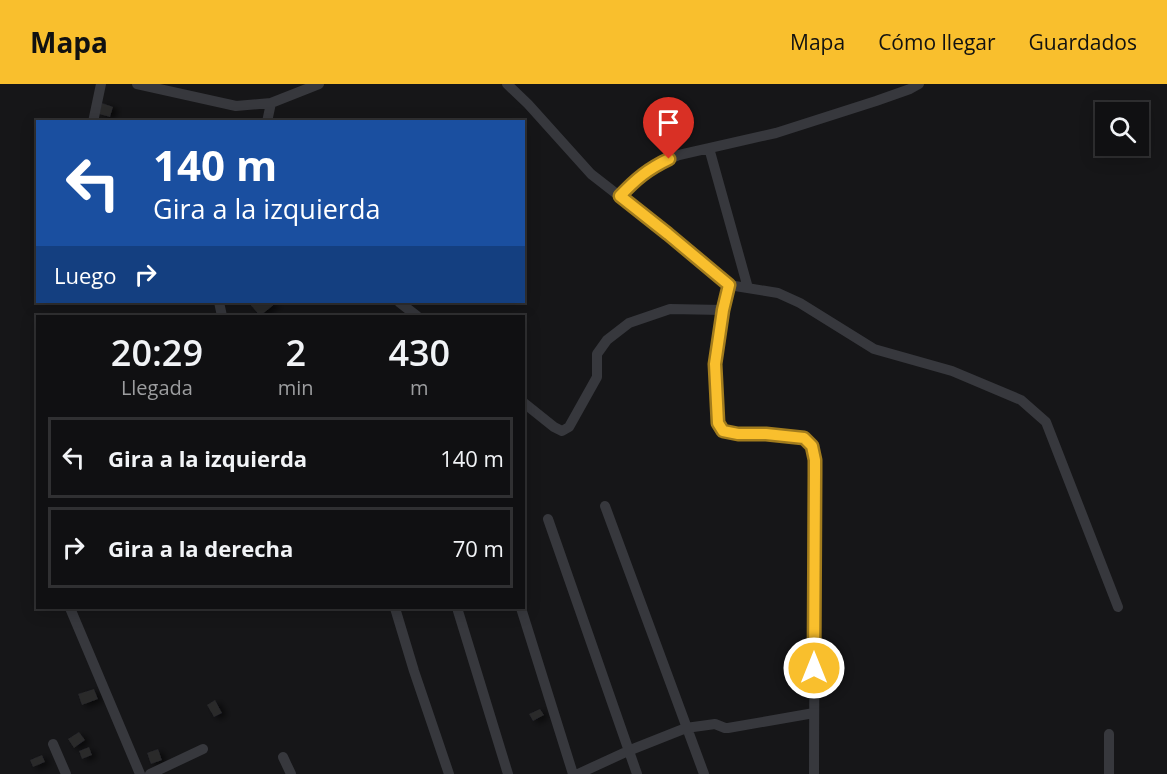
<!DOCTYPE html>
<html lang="es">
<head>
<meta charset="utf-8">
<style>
	body { margin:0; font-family:"Open Sans",sans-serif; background:#1e1e20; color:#f1f3f6; height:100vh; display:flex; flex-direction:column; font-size:22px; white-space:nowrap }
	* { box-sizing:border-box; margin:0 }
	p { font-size:20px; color:#9c9d9f }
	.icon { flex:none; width:33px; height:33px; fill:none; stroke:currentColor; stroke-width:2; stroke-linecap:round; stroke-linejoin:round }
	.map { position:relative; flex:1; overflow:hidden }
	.drawer { position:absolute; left:36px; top:231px; width:489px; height:294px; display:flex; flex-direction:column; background:#101012; border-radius:0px; box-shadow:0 3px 15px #0003,0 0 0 2px #303032 }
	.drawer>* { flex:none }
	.hud { position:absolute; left:36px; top:36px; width:489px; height:183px; border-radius:0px; box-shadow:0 3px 15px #0003,0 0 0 2px #303032; background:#1a4fa0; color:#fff; overflow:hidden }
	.controls { position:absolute; left:1095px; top:18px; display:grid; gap:12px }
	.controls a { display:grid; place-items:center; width:54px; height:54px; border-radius:0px; background:#101012; box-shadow:0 3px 15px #0003,0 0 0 2px #303032; font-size:30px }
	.pin { position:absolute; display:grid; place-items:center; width:51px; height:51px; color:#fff; margin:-62px -26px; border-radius:50% 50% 50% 0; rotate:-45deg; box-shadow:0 0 6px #0007 }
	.pin .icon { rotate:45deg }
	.me { position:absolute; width:66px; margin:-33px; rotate:0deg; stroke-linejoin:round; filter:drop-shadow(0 0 4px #0008) }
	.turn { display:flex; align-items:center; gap:21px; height:126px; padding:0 18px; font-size:27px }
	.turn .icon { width:78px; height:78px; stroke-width:2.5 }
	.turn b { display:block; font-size:42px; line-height:51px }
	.then { display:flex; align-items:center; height:57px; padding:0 18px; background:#0003; gap:12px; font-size:22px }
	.eta { display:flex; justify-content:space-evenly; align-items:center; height:102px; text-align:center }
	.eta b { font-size:36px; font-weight:600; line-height:42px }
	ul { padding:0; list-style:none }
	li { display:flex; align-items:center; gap:18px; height:81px; margin:0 12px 9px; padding:0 6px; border:3px solid #303032; border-radius:0px }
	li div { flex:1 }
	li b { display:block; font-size:22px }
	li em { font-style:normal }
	header { display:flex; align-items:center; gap:36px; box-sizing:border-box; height:84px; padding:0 30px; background:#f9bf2d; color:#111 }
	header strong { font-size:28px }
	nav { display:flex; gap:33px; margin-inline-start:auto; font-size:21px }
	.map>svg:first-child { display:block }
	.building { fill:#29292c; filter:url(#shadow) }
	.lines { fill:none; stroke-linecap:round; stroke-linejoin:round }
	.minor { stroke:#37383d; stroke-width:10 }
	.route-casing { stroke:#a27c1d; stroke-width:15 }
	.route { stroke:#f9bf2d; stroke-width:10 }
</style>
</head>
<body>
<header>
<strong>Mapa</strong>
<nav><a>Mapa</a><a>Cómo llegar</a><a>Guardados</a></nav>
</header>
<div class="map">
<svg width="1167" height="690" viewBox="0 0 1167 690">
	<defs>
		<filter id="shadow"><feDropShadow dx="5" dy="2.5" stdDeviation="3" flood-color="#0009"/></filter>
	</defs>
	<rect width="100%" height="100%" fill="#161618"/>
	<path class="building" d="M102 19 113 23 110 33 99 30Z
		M251 218H274L276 219 260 232 249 219Z
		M94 605 98 615 82 621 78 610Z
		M215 616 222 629 214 633 207 621Z
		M540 625 544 631 533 637 529 630Z
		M79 648 85 656 74 664 68 655Z
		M89 663 92 671 82 675 79 667Z
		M158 665 162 676 151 680 147 669Z
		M42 671 45 678 33 683 30 676Z"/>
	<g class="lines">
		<path class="minor" d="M137 0 236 22 271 19 319 0
			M507 0 528 20 591 90 668 150 729 201
			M93 38 101 0
			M267 38 271 19
			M709 64 748 204
			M620 112 643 90 652 83 679 71 776 49 876 17 910 5 919 0
			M219 218 222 232
			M399 218 417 232
			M524 319 554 343 562 347 569 343 597 293V270L607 256 629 239 670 225 723 226
			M605 422 704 690
			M548 435 637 690
			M70 524 140 690
			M395 524 414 587 449 690
			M521 524 573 690
			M458 527 508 690
			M1109 650V690
			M53 660 66 690
			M283 673 291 690
			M150 690 203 665
			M578 690 628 667 686 644 715 640 725 644H728L814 629
			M814 690 815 403V376L812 362 804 354 766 350 738 349 723 347 718 339 715 280 723 226 729 201 778 209 800 219 874 265 952 287 1021 316 1046 338 1118 523"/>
	</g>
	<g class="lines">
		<g class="route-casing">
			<path id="route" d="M669 75C648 85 636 95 620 112L668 150 729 201 723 226 715 280 718 339 723 347 738 350H766L804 354 812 362 815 376V390L814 584"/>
		</g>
		<use href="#route" class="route"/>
	</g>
</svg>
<div class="controls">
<a><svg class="icon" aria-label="search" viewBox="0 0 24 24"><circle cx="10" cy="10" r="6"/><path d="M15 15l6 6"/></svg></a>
</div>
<div class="pin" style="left:669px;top:75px;background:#d93025"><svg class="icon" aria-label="arrive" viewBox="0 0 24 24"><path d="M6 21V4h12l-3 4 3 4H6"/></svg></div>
<svg class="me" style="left:814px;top:584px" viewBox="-20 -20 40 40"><circle r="17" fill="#f9bf2d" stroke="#fff" stroke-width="3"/><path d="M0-11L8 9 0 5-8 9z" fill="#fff"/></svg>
<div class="hud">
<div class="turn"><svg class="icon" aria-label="left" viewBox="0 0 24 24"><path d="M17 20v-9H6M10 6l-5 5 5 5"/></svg><div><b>140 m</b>Gira a la izquierda</div></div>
<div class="then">Luego<svg class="icon" aria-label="right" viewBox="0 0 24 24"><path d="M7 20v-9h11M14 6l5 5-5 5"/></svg></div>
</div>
<section class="drawer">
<div class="eta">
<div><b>20:29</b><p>Llegada</p></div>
<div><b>2</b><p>min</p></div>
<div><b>430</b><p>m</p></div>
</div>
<ul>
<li><svg class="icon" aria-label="left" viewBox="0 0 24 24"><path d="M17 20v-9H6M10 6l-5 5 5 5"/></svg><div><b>Gira a la izquierda</b></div><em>140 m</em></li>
<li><svg class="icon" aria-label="right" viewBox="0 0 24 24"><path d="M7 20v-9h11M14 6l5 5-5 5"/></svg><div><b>Gira a la derecha</b></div><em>70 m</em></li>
</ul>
</section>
</div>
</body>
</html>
